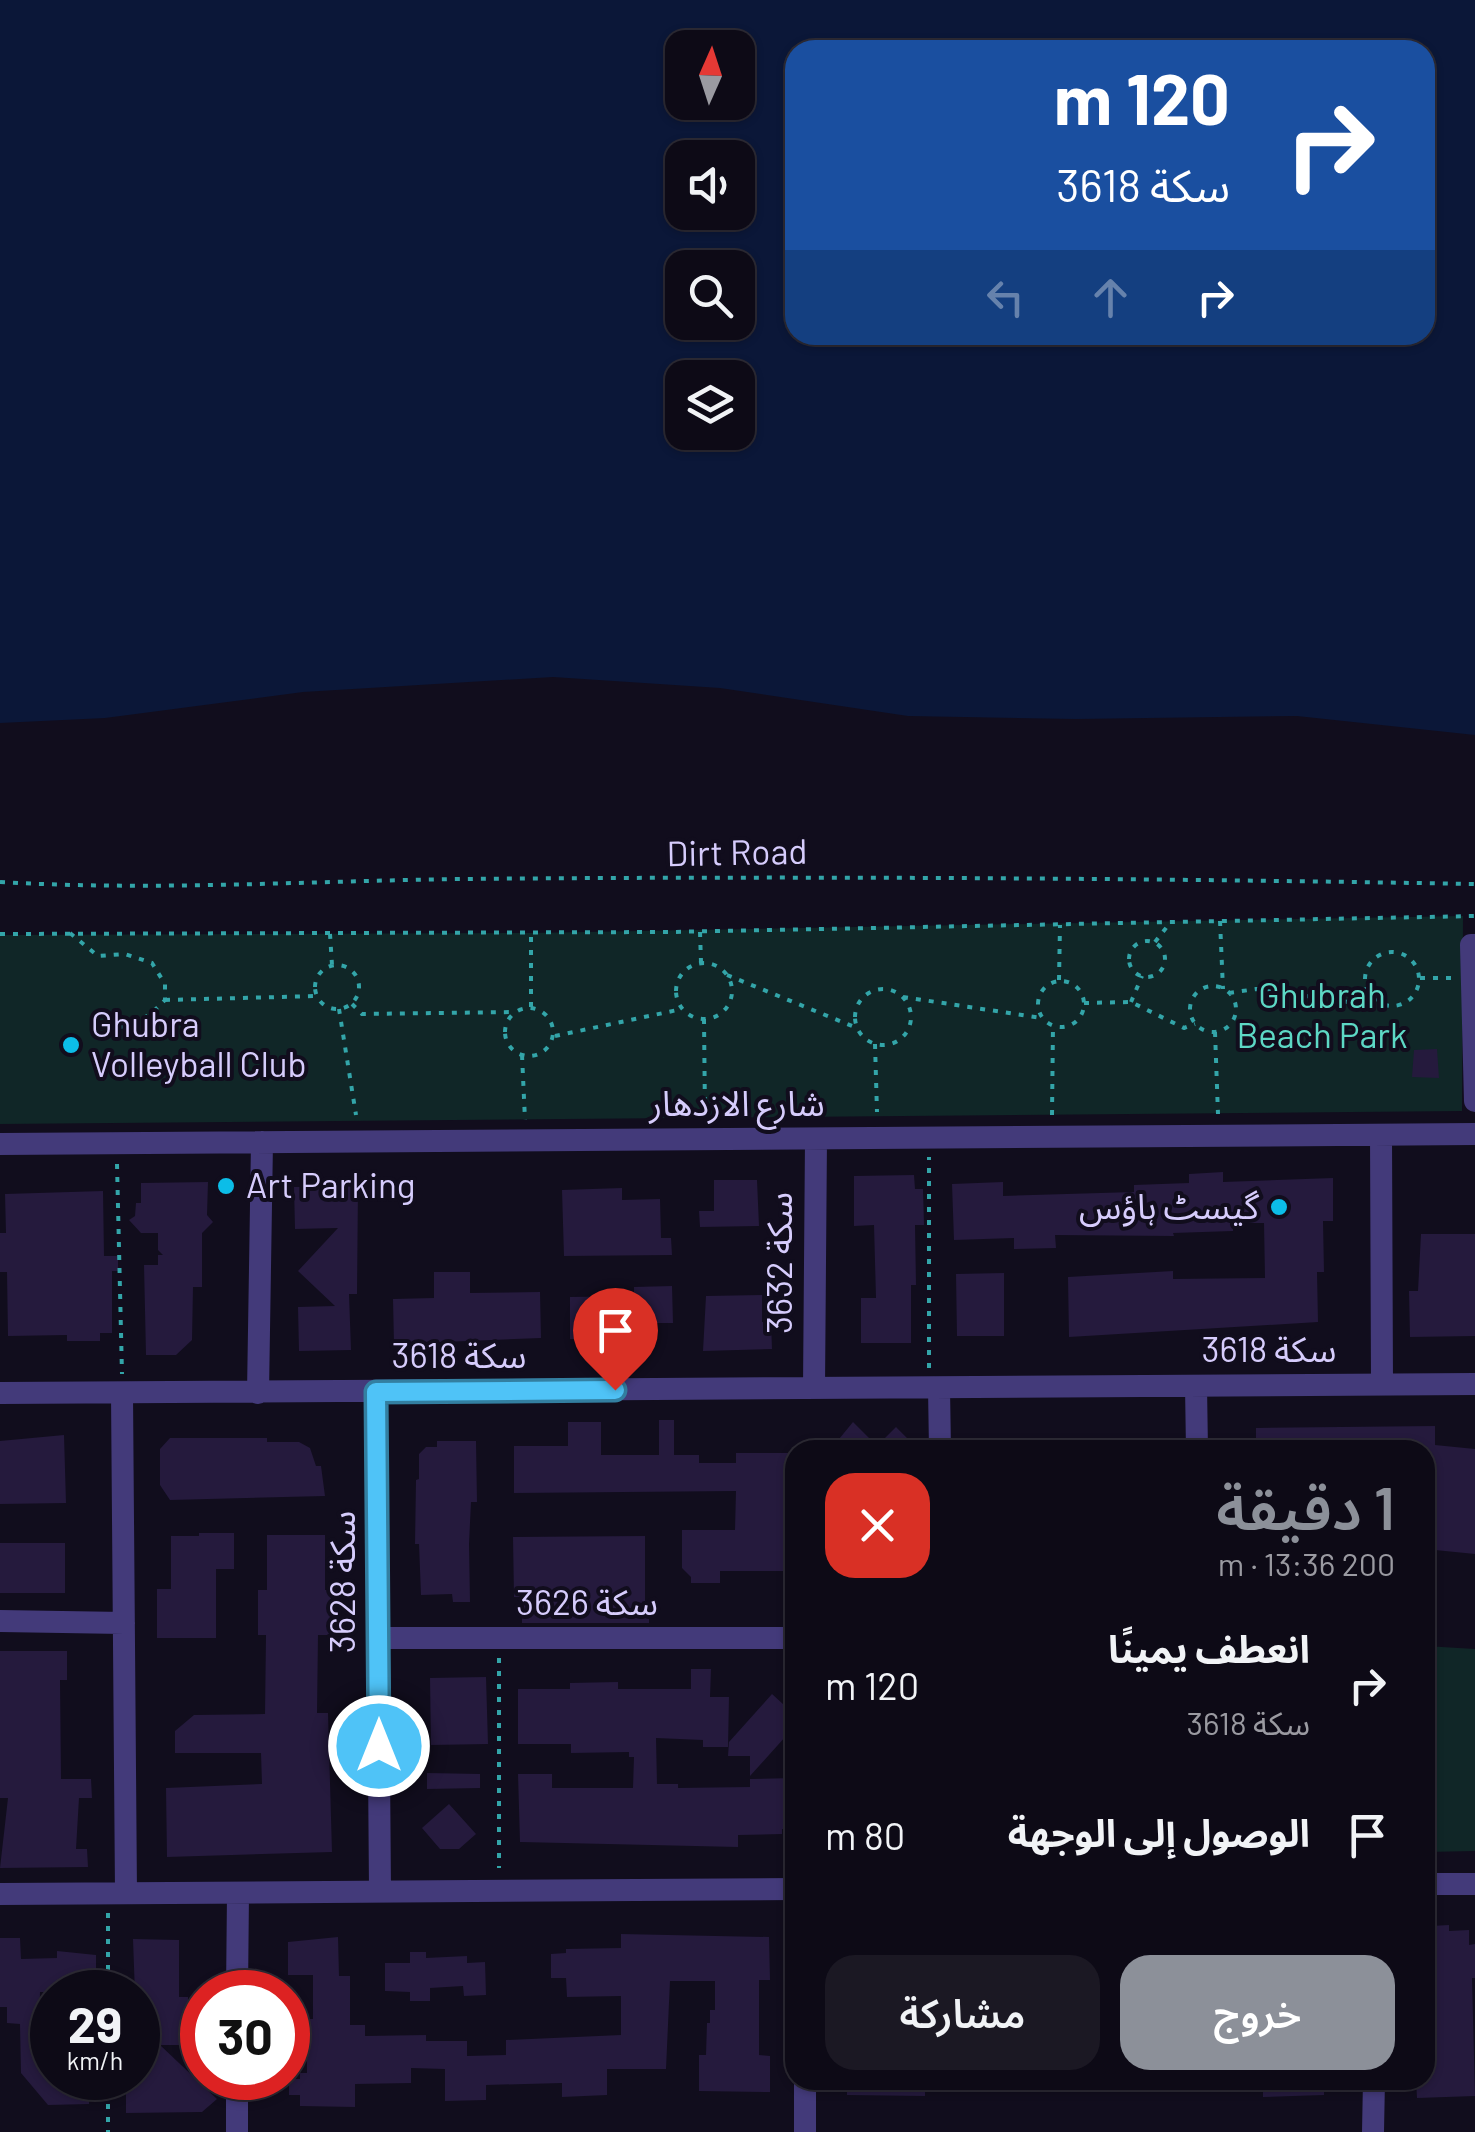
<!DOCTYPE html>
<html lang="ar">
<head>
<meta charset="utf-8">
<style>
	body { margin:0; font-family:Barlow,"Noto Sans Arabic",sans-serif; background:#1b1823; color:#f1f3f6; direction:rtl; height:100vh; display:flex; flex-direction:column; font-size:38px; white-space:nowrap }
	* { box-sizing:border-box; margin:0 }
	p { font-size:32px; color:#9a9aa1 }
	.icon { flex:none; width:55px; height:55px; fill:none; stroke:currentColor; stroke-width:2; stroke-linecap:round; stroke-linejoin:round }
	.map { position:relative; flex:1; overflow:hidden; direction:ltr }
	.drawer { position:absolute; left:785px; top:1440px; width:650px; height:650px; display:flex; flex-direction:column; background:#0d0a16; border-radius:30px; box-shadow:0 2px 8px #0004,0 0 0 2px #2d2b35; direction:rtl }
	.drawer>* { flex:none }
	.hud { position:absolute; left:785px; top:40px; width:650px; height:305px; border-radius:30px; box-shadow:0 2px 8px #0004,0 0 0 2px #2d2b35; direction:rtl; background:#1a4fa0; color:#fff; overflow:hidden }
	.needle { width:65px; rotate:3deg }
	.buttons { position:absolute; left:665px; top:30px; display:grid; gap:20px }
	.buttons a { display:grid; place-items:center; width:90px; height:90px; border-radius:20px; background:#0d0a16; box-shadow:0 2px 8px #0004,0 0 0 2px #2d2b35; font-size:50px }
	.speed { position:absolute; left:30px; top:1970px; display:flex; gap:20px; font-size:50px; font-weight:700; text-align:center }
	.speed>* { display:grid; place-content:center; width:130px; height:130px; border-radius:50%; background:#0d0a16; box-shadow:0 2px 8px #0004,0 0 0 2px #2d2b35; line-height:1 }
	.speed small { font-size:25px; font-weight:400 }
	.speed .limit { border:15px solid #d22; background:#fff; color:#111 }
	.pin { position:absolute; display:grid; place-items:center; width:85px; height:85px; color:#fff; margin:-102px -42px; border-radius:50% 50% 50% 0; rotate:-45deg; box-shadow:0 0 10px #0007 }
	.pin .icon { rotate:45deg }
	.me { position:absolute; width:110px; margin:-55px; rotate:0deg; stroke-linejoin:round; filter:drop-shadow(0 0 8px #0008) }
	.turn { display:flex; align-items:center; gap:35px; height:210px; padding:0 40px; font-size:45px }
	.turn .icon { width:130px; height:130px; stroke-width:2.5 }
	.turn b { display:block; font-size:70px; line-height:85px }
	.lanes { display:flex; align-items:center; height:95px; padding:0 40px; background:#0003; justify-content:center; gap:50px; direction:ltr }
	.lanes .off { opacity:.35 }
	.round { display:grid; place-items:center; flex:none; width:105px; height:105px; border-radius:30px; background:#1b1823 }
	.overview { display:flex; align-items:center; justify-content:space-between; height:170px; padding:0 40px }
	h1 { font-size:60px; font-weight:600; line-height:75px; color:#8c9099 }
	.button { display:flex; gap:20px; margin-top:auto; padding:20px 40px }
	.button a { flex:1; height:115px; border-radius:30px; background:#8c9099; color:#fff; font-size:40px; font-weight:600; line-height:115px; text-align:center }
	.button a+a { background:#1b1823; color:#f1f3f6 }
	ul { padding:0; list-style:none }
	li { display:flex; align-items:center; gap:30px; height:150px; padding:0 40px }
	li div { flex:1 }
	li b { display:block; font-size:38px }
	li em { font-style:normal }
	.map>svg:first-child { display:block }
	.green { fill:#102627 }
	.water { fill:#0b1738; fill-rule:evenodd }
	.building { fill:#251a3d }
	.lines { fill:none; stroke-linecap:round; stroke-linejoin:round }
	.path { stroke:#33a5a9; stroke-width:4; stroke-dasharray:5 8; stroke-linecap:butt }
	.minor { stroke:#433a7a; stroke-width:22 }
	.route-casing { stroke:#337fa1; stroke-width:25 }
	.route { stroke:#4fc3f7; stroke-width:18 }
	.poi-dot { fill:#0cbde8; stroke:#110d1d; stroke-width:4 }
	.labels { text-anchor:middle; stroke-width:8; stroke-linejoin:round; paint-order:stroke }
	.street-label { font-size:35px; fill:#d6ccfc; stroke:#110d1d }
	.park-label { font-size:35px; fill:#5dd8c5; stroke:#110d1d }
	.poi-label { font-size:35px; fill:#d6ccfc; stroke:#110d1d; text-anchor:start }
</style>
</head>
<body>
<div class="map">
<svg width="1475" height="2132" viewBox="0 0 1475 2132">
	<rect width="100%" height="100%" fill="#110d1d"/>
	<path class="green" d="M1463 916 1462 1111 0 1124V935L530 933Z
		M1425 1646 1475 1649V1851L1425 1852Z"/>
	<path class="water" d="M0 0H1475V735L1297 716 1076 719 908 716 720 688 553 677 303 692 105 718 0 723ZM682 48H738V102H682ZM795 50H1425V335H795ZM682 158H738V212H682ZM682 268H738V322H682ZM682 378H738V432H682Z"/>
	<path class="building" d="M1437 1049 1439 1078 1412 1077 1414 1050Z
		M1223 1172V1182L1333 1178V1221H1323L1324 1272H1317L1318 1322 1069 1337 1068 1277 1173 1271V1279L1265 1278 1264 1223H1233V1231L1173 1233 1174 1236 1055 1235 1056 1248 1014 1249V1238L954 1240 952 1184 1003 1182V1196L1134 1192V1185L1189 1183V1174Z
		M914 1175 915 1189H923L924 1225H915L916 1285H911V1343H861V1298H876L874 1225 854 1226V1176Z
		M714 1180H757L759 1226 700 1227 699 1211H714Z
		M208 1182 207 1215 213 1222 202 1233V1287H193L192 1340 176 1355H146L144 1265H158V1255H163L158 1250V1233H141L129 1220 135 1216 136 1203H141V1183Z
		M358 1186 357 1294H349L351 1350 299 1351 298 1307 335 1306 298 1271 338 1228 295 1229 294 1187Z
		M622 1188V1200L660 1199 661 1238H671L672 1255 564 1256 562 1190Z
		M103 1191 104 1256H118V1271H112V1333H100V1341H67V1335L8 1336 7 1272H0V1233H6L5 1194Z
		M1421 1234H1475V1336L1410 1337 1409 1291H1418Z
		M434 1272H470V1293L540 1292 541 1338 394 1344 393 1299 434 1298Z
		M1004 1273V1336H957L956 1274Z
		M672 1286 673 1323H654L655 1339H570V1297L634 1296V1287Z
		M762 1295V1322H771L772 1349 703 1351 706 1296Z
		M659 1420H674V1455H699V1463H736V1453H795V1560H786V1571H720V1583H691V1577L682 1568V1530H735L736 1491 514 1493V1446H568V1422H601V1455H659Z
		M853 1422 877 1446 896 1427 907 1438 896 1450H830Z
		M1435 1426V1445L1475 1449V1554L1425 1549V1450H1256V1428Z
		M64 1435 66 1503 0 1504V1441Z
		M170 1438H267V1442H299L310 1448 316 1466H321L325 1496 170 1500 160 1485V1449Z
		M437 1441H476L477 1502H471L469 1544 470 1602H453L452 1594 421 1595 419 1544H415L416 1480 419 1479V1454L426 1447H437Z
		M199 1533H234V1569H216V1638H157V1589H171V1536H199Z
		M267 1535H325V1590H331V1635H318L317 1713H328L332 1852 167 1857 166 1788 262 1784 261 1753H175V1731L194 1715 265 1714 266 1635H258V1590H267Z
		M645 1536V1612H649V1623H522V1597H514L513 1537Z
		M0 1543H65V1593H0Z
		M0 1651H67V1680H60L61 1779H91L92 1798H79L76 1849H87L88 1867 0 1868 8 1798H0Z
		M691 1669H711L710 1697H729L728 1747H703V1740L656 1738 657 1784H678V1788L750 1787V1779L795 1778V1829H782V1834L738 1835V1847L520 1842 518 1774H552V1788H633L634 1757H629V1752L571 1753V1744H518V1689H570V1683L618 1682V1689H691Z
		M486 1677 488 1744 431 1745 430 1678Z
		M772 1694 795 1715V1726L750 1776V1756H728L729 1742Z
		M427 1773 480 1774V1788L427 1789Z
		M449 1804 476 1834 459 1849H440L422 1828Z
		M1449 1925V1931L1469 1930V1945L1475 1944V1978H1472L1475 2096 1417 2098 1416 2080H1425V1931H1432L1431 1926Z
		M621 1934 769 1937 770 1980H759V2055L770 2056V2092L699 2091V2055H706L707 2023H710V2010H715V1981H670L666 2069H607V2095L562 2097V2083L486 2085V2100L445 2101V2069L411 2068V2083L355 2084V2107L300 2106V2095H289V2079H300V2073H307V2038H293V2019H313V1975H288V1942L338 1937 339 1976H350V2025H365V2036L426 2035V2041H467V2056L506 2055V2040L621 2035V1996L567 1997 566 1978H551V1954L566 1953V1949L621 1948Z
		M0 1938H20L21 1959 57 1958V1951L96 1955V1992H40L39 2038H52V2078H89V2104L48 2105 21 2073 20 2024 7 2023V2007H0Z
		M133 1939 179 1940V1997H188L189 2045H160L217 2099 202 2112 126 2113V2086H133V2078H138Z
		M410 1952H426V1958L467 1956V1963L485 1962 486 1995 464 1996 463 1986 430 1988V2001H410V1992L385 1991V1963H410Z
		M847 2080H925V2096L847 2095Z
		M1263 2080H1324V2095L1263 2097Z"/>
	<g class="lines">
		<path class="path" d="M0 882C154 891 307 881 461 879 799 876 1137 878 1475 884
			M1220 921 1223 989
			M700 932 701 962
			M70 933 98 956 125 954 152 963 165 984V1000C141 1026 123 1029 89 1029
			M0 934 670 932 1475 916
			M330 934 332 965
			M1129 959a18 18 0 1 1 36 0a18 18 0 1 1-36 0Z
			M1155 942 1170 923
			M1365 979a27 27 0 1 1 54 0a27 27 0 1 1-54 0Z
			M676 991a28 28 0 1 1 56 0a28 28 0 1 1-56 0Z
			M315 987a22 22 0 1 1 44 0a22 22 0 1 1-44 0Z
			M727 975 857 1028
			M1420 978H1453
			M1059 980 1060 925
			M1038 1004a23 23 0 1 1 46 0a23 23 0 1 1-46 0Z
			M1190 1009a23 23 0 1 1 46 0a23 23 0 1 1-46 0Z
			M855 1017a28 28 0 1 1 56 0a28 28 0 1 1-56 0Z
			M1229 993 1256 989 1363 1004 1371 998
			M903 997 1042 1018
			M165 1000 317 996
			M1131 1002 1142 976
			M1084 1003 1131 1002 1184 1028 1195 1024
			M352 1004 362 1014 515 1012
			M531 1007V933
			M505 1032a24 24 0 1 1 48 0a24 24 0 1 1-48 0Z
			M339 1009 356 1115
			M704 1019 705 1116
			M1215 1032 1218 1114
			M555 1036 682 1009
			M875 1044 877 1112
			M522 1055 525 1120
			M1052 1115 1053 1025
			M117 1164 122 1374
			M929 1368V1157
			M499 1658V1868
			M108 1913V1992
			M108 2078V2132"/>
		<path class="minor" d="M1475 945H1471L1475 1101
			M1381 1135 1382 1384
			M0 1144 1475 1134
			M1196 1386 1197 1450
			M814 1388 816 1139
			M939 1388 940 1450
			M376 1392 380 1891
			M0 1393 1475 1384
			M258 1393 262 1142
			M122 1394 126 1893
			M0 1621 124 1623
			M378 1638H795
			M1425 1884H1475
			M0 1894 795 1889
			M237 1992 238 1893
			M237 2132V2078
			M805 2132V2080
			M1373 2132 1374 2080"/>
	</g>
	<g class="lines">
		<g class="route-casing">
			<path id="route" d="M379 1746 376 1392 615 1390"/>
		</g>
		<use href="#route" class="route"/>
	</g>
	<g class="poi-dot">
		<circle cx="71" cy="1045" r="10"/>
		<circle cx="226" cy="1186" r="10"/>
		<circle cx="1279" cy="1207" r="10"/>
	</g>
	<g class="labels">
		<g class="street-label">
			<text transform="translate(737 853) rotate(-1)" y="12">Dirt Road</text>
			<text x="737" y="1116">شارع الازدهار</text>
			<text transform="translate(780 1263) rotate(-90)" y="12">سكة 3632</text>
			<text x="1269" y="1362">سكة 3618</text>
			<text x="459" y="1368">سكة 3618</text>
			<text transform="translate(343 1582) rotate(-90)" y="12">سكة 3628</text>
			<text x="587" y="1615">سكة 3626</text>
		</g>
		<g class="park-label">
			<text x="1322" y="1008">Ghubrah<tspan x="1322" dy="40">Beach Park</tspan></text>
		</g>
		<g class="poi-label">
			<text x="91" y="1037">Ghubra<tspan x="91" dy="40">Volleyball Club</tspan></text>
			<text x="246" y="1198">Art Parking</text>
			<text x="1259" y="1219" text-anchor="end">گیسٹ ہاؤس</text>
		</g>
	</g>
</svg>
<div class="buttons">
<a><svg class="needle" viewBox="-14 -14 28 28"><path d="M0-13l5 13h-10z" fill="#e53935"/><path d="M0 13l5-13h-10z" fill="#9a9aa1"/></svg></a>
<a><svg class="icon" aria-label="sound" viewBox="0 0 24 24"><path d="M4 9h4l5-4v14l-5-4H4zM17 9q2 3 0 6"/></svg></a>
<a><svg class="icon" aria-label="search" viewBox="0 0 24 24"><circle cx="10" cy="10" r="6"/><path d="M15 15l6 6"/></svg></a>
<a><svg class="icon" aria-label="layers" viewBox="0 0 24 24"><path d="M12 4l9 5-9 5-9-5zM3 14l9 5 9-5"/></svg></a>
</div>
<div class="speed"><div>29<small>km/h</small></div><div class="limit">30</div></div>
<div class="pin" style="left:615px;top:1390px;background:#d93025"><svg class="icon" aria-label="arrive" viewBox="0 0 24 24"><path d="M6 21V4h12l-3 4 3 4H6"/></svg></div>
<svg class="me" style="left:379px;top:1746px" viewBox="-20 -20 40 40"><circle r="17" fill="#4fc3f7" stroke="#fff" stroke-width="3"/><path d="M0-11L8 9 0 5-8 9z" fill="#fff"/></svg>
<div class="hud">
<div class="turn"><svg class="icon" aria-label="right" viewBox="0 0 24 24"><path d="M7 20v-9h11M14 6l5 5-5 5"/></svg><div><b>120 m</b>سكة 3618</div></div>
<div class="lanes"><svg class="icon off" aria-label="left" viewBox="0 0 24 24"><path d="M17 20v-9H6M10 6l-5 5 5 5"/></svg><svg class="icon off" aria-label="ahead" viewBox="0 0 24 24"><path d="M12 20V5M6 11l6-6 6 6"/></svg><svg class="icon" aria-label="right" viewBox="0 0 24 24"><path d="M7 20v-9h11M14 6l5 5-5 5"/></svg></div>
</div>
<section class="drawer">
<div class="overview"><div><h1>1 دقيقة</h1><p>200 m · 13:36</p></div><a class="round" style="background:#d93025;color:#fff"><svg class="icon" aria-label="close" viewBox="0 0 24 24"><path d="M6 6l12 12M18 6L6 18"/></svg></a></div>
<ul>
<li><svg class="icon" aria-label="right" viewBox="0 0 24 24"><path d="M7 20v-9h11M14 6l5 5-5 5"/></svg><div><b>انعطف يمينًا</b><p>سكة 3618</p></div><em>120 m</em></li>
<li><svg class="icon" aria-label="arrive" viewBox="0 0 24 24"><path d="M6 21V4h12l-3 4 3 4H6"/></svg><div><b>الوصول إلى الوجهة</b></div><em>80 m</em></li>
</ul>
<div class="button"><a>خروج</a><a>مشاركة</a></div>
</section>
</div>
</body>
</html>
